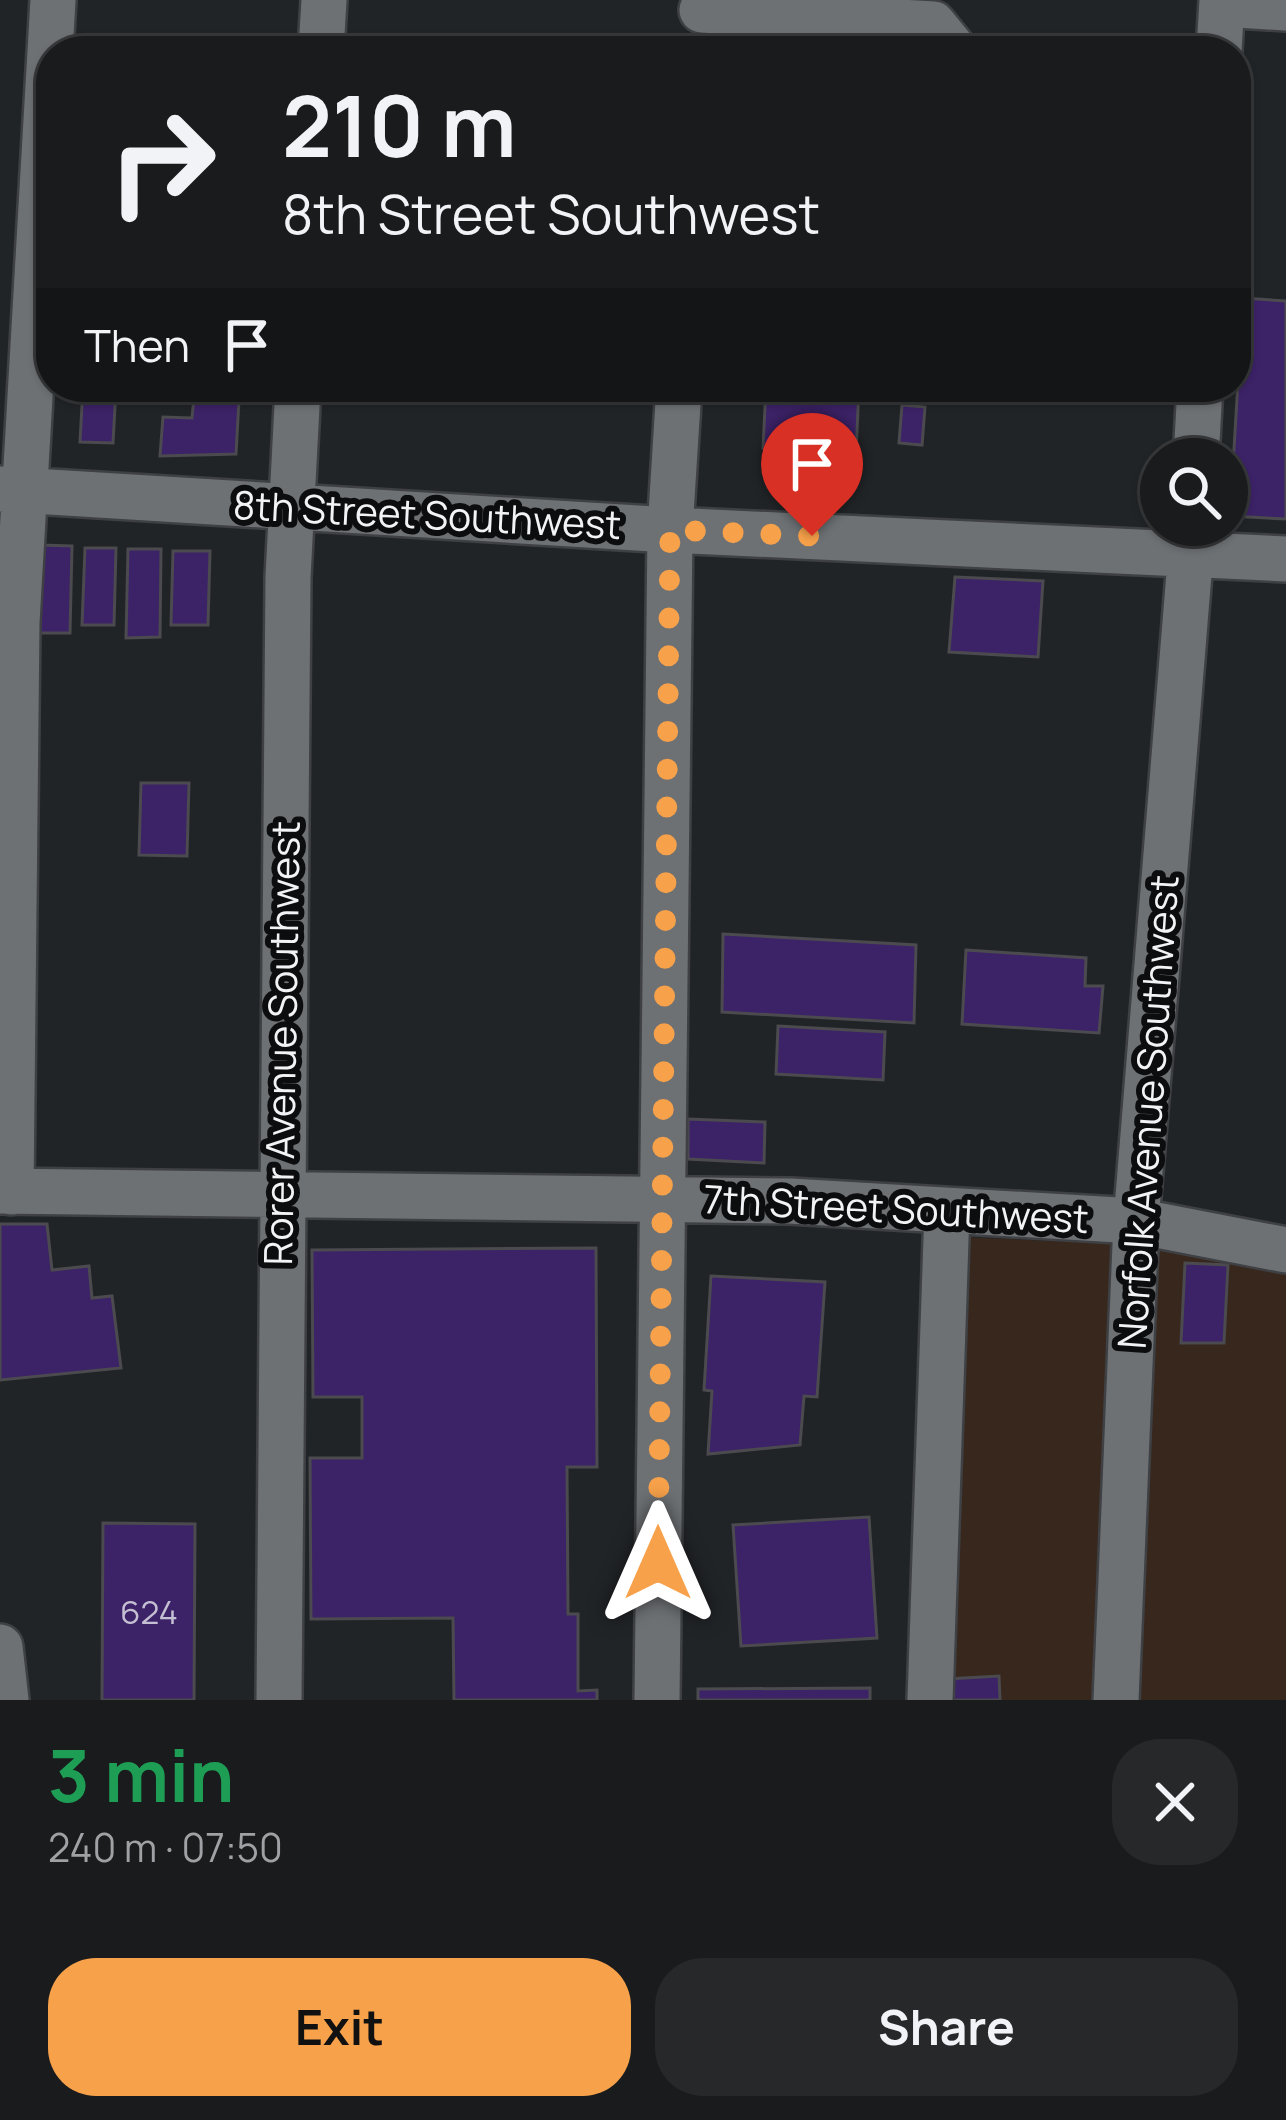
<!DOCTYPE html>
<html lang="en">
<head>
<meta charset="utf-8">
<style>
	body { margin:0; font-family:Manrope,sans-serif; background:#26282a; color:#f1f3f6; height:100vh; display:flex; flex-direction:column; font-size:45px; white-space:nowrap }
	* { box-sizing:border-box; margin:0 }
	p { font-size:39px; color:#9fa1a4 }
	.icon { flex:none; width:66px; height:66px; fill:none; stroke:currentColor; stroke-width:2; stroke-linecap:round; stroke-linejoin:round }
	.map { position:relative; height:1700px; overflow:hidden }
	.details { display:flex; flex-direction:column; background:#191b1d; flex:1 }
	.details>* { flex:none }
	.banner { position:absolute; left:36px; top:36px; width:1215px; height:366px; border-radius:48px; box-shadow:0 3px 9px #0004,0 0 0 3px #37393b; background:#191b1d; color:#f1f3f6; overflow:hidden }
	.fabs { position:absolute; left:1140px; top:438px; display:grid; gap:24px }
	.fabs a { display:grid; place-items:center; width:108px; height:108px; border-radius:50%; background:#191b1d; box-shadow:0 3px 9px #0004,0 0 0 3px #37393b; font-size:60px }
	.pin { position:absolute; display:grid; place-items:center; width:102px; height:102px; color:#fff; margin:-123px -51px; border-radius:50% 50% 50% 0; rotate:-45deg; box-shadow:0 0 12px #0007 }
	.pin .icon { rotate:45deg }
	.me { position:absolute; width:132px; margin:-66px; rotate:0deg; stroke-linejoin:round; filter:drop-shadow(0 0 9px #0008) }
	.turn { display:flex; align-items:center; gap:42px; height:252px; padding:0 48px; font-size:54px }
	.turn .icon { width:156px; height:156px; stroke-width:2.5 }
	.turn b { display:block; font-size:84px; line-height:102px }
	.then { display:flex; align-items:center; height:114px; padding:0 48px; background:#0003; gap:24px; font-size:45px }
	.round { display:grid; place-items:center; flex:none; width:126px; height:126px; border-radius:48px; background:#26282a }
	.summary { display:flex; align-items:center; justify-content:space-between; height:204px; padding:0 48px }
	h1 { font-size:72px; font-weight:700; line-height:90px; color:#1e9e55 }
	.primary-button { display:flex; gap:24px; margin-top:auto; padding:24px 48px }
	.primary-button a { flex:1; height:138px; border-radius:48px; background:#f7a14a; color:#111; font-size:48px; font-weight:700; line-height:138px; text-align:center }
	.primary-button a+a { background:#26282a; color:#f1f3f6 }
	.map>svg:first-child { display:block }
	.industrial { fill:#37271d }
	.building { fill:#3c2267; stroke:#4b4a4e; stroke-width:3 }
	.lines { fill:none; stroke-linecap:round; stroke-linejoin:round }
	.minor-casing { stroke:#3e4043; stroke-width:50 }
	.minor { stroke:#6e7174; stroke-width:45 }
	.route { stroke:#f7a14a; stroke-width:21; stroke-dasharray:0 37.8 }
	.labels { text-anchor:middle; stroke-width:12; stroke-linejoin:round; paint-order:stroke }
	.number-label { font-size:33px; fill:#c4bfd2 }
	.street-label { font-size:39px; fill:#f2f3f6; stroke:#0c0d0e }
</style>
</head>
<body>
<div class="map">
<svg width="1286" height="1700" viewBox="0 0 1286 1700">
	<rect width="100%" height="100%" fill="#212427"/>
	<path class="industrial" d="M960 1237 1183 1247 1286 1266V1700H940Z"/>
	<path class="building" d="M1243 298 1286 301V519L1230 516Z
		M83 387 116 388 113 443 80 442Z
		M766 387H859L856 453 763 448Z
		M194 397 239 400 236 454 160 456 163 417 192 418Z
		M902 405 925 407 922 445 899 443Z
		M39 545 72 546 70 633H36Z
		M85 548H116L114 625H82Z
		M128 549H161L160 637 126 638Z
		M173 551H210L208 625H171Z
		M955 577 1043 581 1038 657 949 652Z
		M141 783H189L187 856 139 855Z
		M723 934 916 945 914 1023 722 1012Z
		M966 950 1086 958 1085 986H1103L1099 1033 962 1024Z
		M778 1026 885 1032 883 1080 776 1074Z
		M688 1119 765 1122 764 1163 688 1159Z
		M0 1224H47L52 1270 89 1266 92 1298 112 1296 121 1368 0 1380Z
		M596 1248 597 1467H567L568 1614H578V1691L597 1690V1700H454L453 1618 311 1619 310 1458H362V1397H313L312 1250Z
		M1185 1263 1228 1265 1224 1343H1181Z
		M711 1276 825 1282 817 1397 804 1396 800 1445 708 1454 712 1391 704 1390Z
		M869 1517 877 1638 741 1646 733 1525Z
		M103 1523 195 1524 194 1700H102Z
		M999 1676 1000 1700H948L947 1679Z
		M870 1688V1700H698V1689Z"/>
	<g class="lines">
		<g class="minor-casing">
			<path id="minor" d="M1222 4 1286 8
				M702 10 933 24 955 51
				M321 51 324 0
				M1219 51 1222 0
				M1196 459 1200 387
				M0 489 670 530 1286 559
				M0 1191 790 1201 1136 1221 1286 1250
				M11 1192 17 622 53 0
				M0 1647 6 1700
				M279 1700 288 577 298 387
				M657 1700 670 530 679 387
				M930 1700 947 1211
				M1116 1700 1136 1221 1193 525"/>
		</g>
		<use href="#minor" class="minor"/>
	</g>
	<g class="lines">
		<path class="route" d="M658 1563 670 530 812 536"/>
	</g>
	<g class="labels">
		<g class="number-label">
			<text x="149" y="1624">624</text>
		</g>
		<g class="street-label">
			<text transform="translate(427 515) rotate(3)" y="14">8th Street Southwest</text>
			<text transform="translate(282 1043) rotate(-89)" y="14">Rorer Avenue Southwest</text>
			<text transform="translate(1148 1112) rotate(-86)" y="14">Norfolk Avenue Southwest</text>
			<text transform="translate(896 1209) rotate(3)" y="14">7th Street Southwest</text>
		</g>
	</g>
</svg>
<div class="fabs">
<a><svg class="icon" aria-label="search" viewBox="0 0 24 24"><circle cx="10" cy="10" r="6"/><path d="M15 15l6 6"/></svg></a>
</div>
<div class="pin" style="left:812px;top:536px;background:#d93025"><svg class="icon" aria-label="arrive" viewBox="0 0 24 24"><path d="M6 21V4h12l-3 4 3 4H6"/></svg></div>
<svg class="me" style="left:658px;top:1563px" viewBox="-20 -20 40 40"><path d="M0-17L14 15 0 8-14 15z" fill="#f7a14a" stroke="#fff" stroke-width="4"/></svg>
<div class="banner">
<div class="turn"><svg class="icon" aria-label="right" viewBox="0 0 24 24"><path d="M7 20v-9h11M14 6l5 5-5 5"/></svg><div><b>210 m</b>8th Street Southwest</div></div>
<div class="then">Then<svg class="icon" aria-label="arrive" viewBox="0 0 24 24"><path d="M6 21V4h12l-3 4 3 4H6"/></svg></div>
</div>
</div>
<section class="details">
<div class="summary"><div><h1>3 min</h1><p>240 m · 07:50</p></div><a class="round"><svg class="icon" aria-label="close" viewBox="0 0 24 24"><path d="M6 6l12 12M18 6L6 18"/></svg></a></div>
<div class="primary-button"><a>Exit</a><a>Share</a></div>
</section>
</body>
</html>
